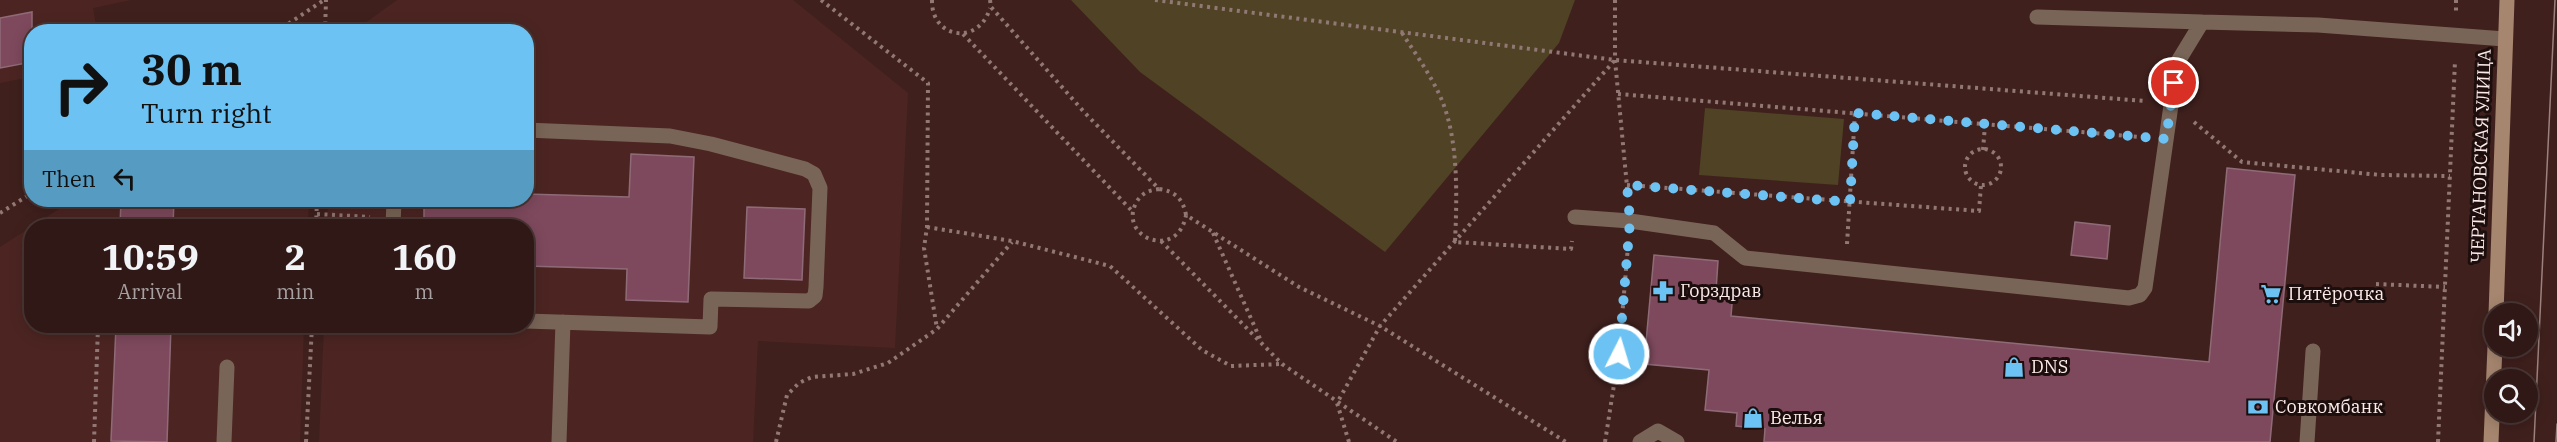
<!DOCTYPE html>
<html lang="en">
<head>
<meta charset="utf-8">
<style>
	body { margin:0; font-family:"IBM Plex Serif",serif; background:#37211f; color:#f1f3f6; height:100vh; display:flex; flex-direction:column; font-size:22px; white-space:nowrap }
	* { box-sizing:border-box; margin:0 }
	p { font-size:20px; color:#a7a0a1 }
	.icon { flex:none; width:33px; height:33px; fill:none; stroke:currentColor; stroke-width:2; stroke-linecap:round; stroke-linejoin:round }
	.map { position:relative; flex:1; overflow:hidden }
	.panel { position:absolute; left:24px; top:219px; width:510px; height:114px; display:flex; flex-direction:column; background:#2f1816; border-radius:24px; box-shadow:0 3px 15px #0003,0 0 0 2px #4a3735 }
	.panel>* { flex:none }
	.banner { position:absolute; left:24px; top:24px; width:510px; height:183px; border-radius:24px; box-shadow:0 3px 15px #0003,0 0 0 2px #4a3735; background:#6cc3f3; color:#111; overflow:hidden }
	.tools { position:absolute; left:2484px; top:303px; display:grid; gap:12px }
	.tools a { display:grid; place-items:center; width:54px; height:54px; border-radius:50%; background:#2f1816; box-shadow:0 3px 15px #0003,0 0 0 2px #4a3735; font-size:30px }
	.pin { position:absolute; display:grid; place-items:center; width:51px; height:51px; color:#fff; margin:-26px; border:3px solid #fff; border-radius:50%; box-shadow:0 2px 6px #0007 }
	.me { position:absolute; width:66px; margin:-33px; rotate:5deg; stroke-linejoin:round; filter:drop-shadow(0 0 4px #0008) }
	.turn { display:flex; align-items:center; gap:21px; height:126px; padding:0 18px; font-size:27px }
	.turn .icon { width:78px; height:78px; stroke-width:2.5 }
	.turn b { display:block; font-size:42px; line-height:51px }
	.then { display:flex; align-items:center; height:57px; padding:0 18px; background:#0003; gap:12px; font-size:22px }
	.eta { display:flex; justify-content:space-evenly; align-items:center; height:102px; text-align:center }
	.eta b { font-size:36px; font-weight:700; line-height:42px }
	.map>svg:first-child { display:block }
	.built { fill:#4c2522 }
	.green { fill:#4f4225 }
	.building { fill:#7e495d; stroke:#8f6b78; stroke-width:1.5 }
	.lines { fill:none; stroke-linecap:round; stroke-linejoin:round }
	.path { stroke:#917875; stroke-width:4; stroke-dasharray:3 4.5; stroke-linecap:butt }
	.service { stroke:#796557; stroke-width:15 }
	.secondary { stroke:#a6866f; stroke-width:15 }
	.tram { stroke:#9b827f; stroke-width:1.5 }
	.route { stroke:#6cc3f3; stroke-width:10; stroke-dasharray:0 18 }
	.labels { text-anchor:middle; stroke-width:6; stroke-linejoin:round; paint-order:stroke }
	.street-label { font-size:18px; fill:#fdebe9; stroke:#1c0e0d }
	.poi-label { font-size:18px; fill:#fdebe9; stroke:#1c0e0d; text-anchor:start }
</style>
</head>
<body>
<div class="map">
<svg width="2557" height="442" viewBox="0 0 2557 442">
	<rect width="100%" height="100%" fill="#3f201d"/>
	<path class="built" d="M0 0H131L93 8 97 31 32 32 31 77 0 83Z
		M397 0H793L908 93 895 348 758 341 753 442H319L324 326H526V226H327L328 200H526V32L354 31Z
		M73 200H309L308 226H32V326H304L300 442H0V247Z"/>
	<path class="green" d="M1071 0H1575L1559 43 1385 252 1140 72Z
		M1705 108 1844 119 1838 185 1699 175Z"/>
	<path class="building" d="M32 12V62L0 68V18Z
		M631 154 694 157 688 302 626 300 627 269 526 266V226H424V200H526V194L629 197Z
		M2227 168 2295 175 2270 442H1764L1765 429 1736 426 1737 413 1705 410 1709 370 1644 364 1654 255 1718 261 1716 291 1733 292 1731 316 2209 362Z
		M121 200H174L173 226H120Z
		M747 207 805 209 802 280 744 278Z
		M2075 222 2110 226 2107 259 2071 255Z
		M116 326H171L167 442 111 441Z"/>
	<g class="lines">
		<path class="path" d="M821 0 928 83 927 227 924 248 937 329
			M932 0C931 39 979 46 990 8
			M990 0 991 7 1085 113 1159 189C1175 191 1183 199 1186 215L1299 287 1380 326 1566 442
			M1155 0 1615 60 2145 101
			M1615 0V60L1628 197
			M2456 0V11
			M276 32 324 0
			M325 32 326 0
			M1402 33C1415 53 1430 74 1440 96 1459 137 1457 197 1455 242L1571 249 1572 241
			M963 34 1133 212
			M1618 94 2141 137
			M2194 122 2242 162 2381 175 2450 176
			M1965 167a18 18 0 1 1 36 0a18 18 0 1 1-36 0Z
			M1983 150 1985 125
			M1627 185 1979 211 1981 185
			M1159 189C1150 190 1141 193 1136 203 1118 238 1178 261 1186 215
			M0 213 32 193
			M317 214 370 217
			M316 226 317 200
			M927 227 1012 241 1110 266 1202 350 1231 366 1282 364
			M1213 233 1261 341
			M1161 241 1282 364 1397 442
			M1847 244 1855 113
			M2376 284 2445 287
			M94 442 98 326
			M306 442 312 326
			M776 442 787 395 799 383 812 377 853 374 888 363 937 329 1012 242
			M1349 442 1337 403 1380 326 1615 60
			M1605 442 1619 353 1628 246
			M2438 442 2455 61"/>
		<path class="service" d="M2037 17 2202 22
			M526 130 670 136 711 144 805 169 814 174 820 188 816 287 815 296 809 301 711 299 710 327 526 321
			M1575 217 1630 221 1714 233 1745 258 2129 298 2140 295 2145 288 2177 63 2202 22 2318 25 2505 39
			M393 226 394 200
			M224 442 227 367
			M559 442 563 322
			M1640 442 1658 431 1677 442
			M2307 442 2313 351"/>
		<path class="secondary" d="M2496 314 2507 0
			M2491 442 2495 346"/>
		<path class="tram" d="M2534 442 2555 0
			M2556 442 2557 424"/>
	</g>
	<g class="lines">
		<path class="route" d="M1619 354 1630 221 1627 185 1850 202 1855 113 2166 139 2174 83"/>
	</g>
	<defs>
		<g id="pharmacy-bare" transform="scale(1.62)"><path d="M-2-6h4v4h4v4h-4v4h-4v-4h-4v-4h4Z" fill="#6cc3f3" stroke="#1c0e0d" stroke-width="2.5" paint-order="stroke"/></g>
		<g id="supermarket-bare" transform="scale(1.62)"><path d="M-6-5.5h2.5l.6 2H6L4.5 2H-2.5L-4.4-4H-6ZM-1.5 3.2a1.3 1.3 0 1 0 .1 0ZM3 3.2a1.3 1.3 0 1 0 .1 0Z" fill="#6cc3f3" stroke="#1c0e0d" stroke-width="2.5" paint-order="stroke"/></g>
		<g id="shop-bare" transform="scale(1.62)"><path d="M-5-2.5h2.3a2.7 3.5 0 0 1 5.4 0H5L5.5 6h-11ZM-1.5-2.5h3a1.5 2.3 0 0 0-3 0Z" fill="#6cc3f3" stroke="#1c0e0d" stroke-width="2.5" paint-order="stroke"/></g>
		<g id="bank-bare" transform="scale(1.62)"><path d="M-6-4H6V4H-6ZM0-2.3a2.3 2.3 0 1 0 0 4.6a2.3 2.3 0 1 0 0-4.6Z" fill="#6cc3f3" stroke="#1c0e0d" stroke-width="2.5" paint-order="stroke"/></g>
	</defs>
	<g fill-rule="evenodd">
		<use href="#pharmacy-bare" x="1663" y="291"/>
		<use href="#supermarket-bare" x="2271" y="294"/>
		<use href="#shop-bare" x="2014" y="367"/>
		<use href="#bank-bare" x="2258" y="407"/>
		<use href="#shop-bare" x="1753" y="418"/>
	</g>
	<g class="labels">
		<g class="street-label">
			<text transform="translate(2481 156) rotate(-88)" y="6">ЧЕРТАНОВСКАЯ УЛИЦА</text>
		</g>
		<g class="poi-label">
			<text x="1680" y="297">Горздрав</text>
			<text x="2288" y="300">Пятёрочка</text>
			<text x="2031" y="373">DNS</text>
			<text x="2275" y="413">Совкомбанк</text>
			<text x="1770" y="424">Велья</text>
		</g>
	</g>
</svg>
<div class="tools">
<a><svg class="icon" aria-label="sound" viewBox="0 0 24 24"><path d="M4 9h4l5-4v14l-5-4H4zM17 9q2 3 0 6"/></svg></a>
<a><svg class="icon" aria-label="search" viewBox="0 0 24 24"><circle cx="10" cy="10" r="6"/><path d="M15 15l6 6"/></svg></a>
</div>
<div class="pin" style="left:2174px;top:83px;background:#d93025"><svg class="icon" aria-label="arrive" viewBox="0 0 24 24"><path d="M6 21V4h12l-3 4 3 4H6"/></svg></div>
<svg class="me" style="left:1619px;top:354px" viewBox="-20 -20 40 40"><circle r="17" fill="#6cc3f3" stroke="#fff" stroke-width="3"/><path d="M0-11L8 9 0 5-8 9z" fill="#fff"/></svg>
<div class="banner">
<div class="turn"><svg class="icon" aria-label="right" viewBox="0 0 24 24"><path d="M7 20v-9h11M14 6l5 5-5 5"/></svg><div><b>30 m</b>Turn right</div></div>
<div class="then">Then<svg class="icon" aria-label="left" viewBox="0 0 24 24"><path d="M17 20v-9H6M10 6l-5 5 5 5"/></svg></div>
</div>
<section class="panel">
<div class="eta">
<div><b>10:59</b><p>Arrival</p></div>
<div><b>2</b><p>min</p></div>
<div><b>160</b><p>m</p></div>
</div>
</section>
</div>
</body>
</html>
